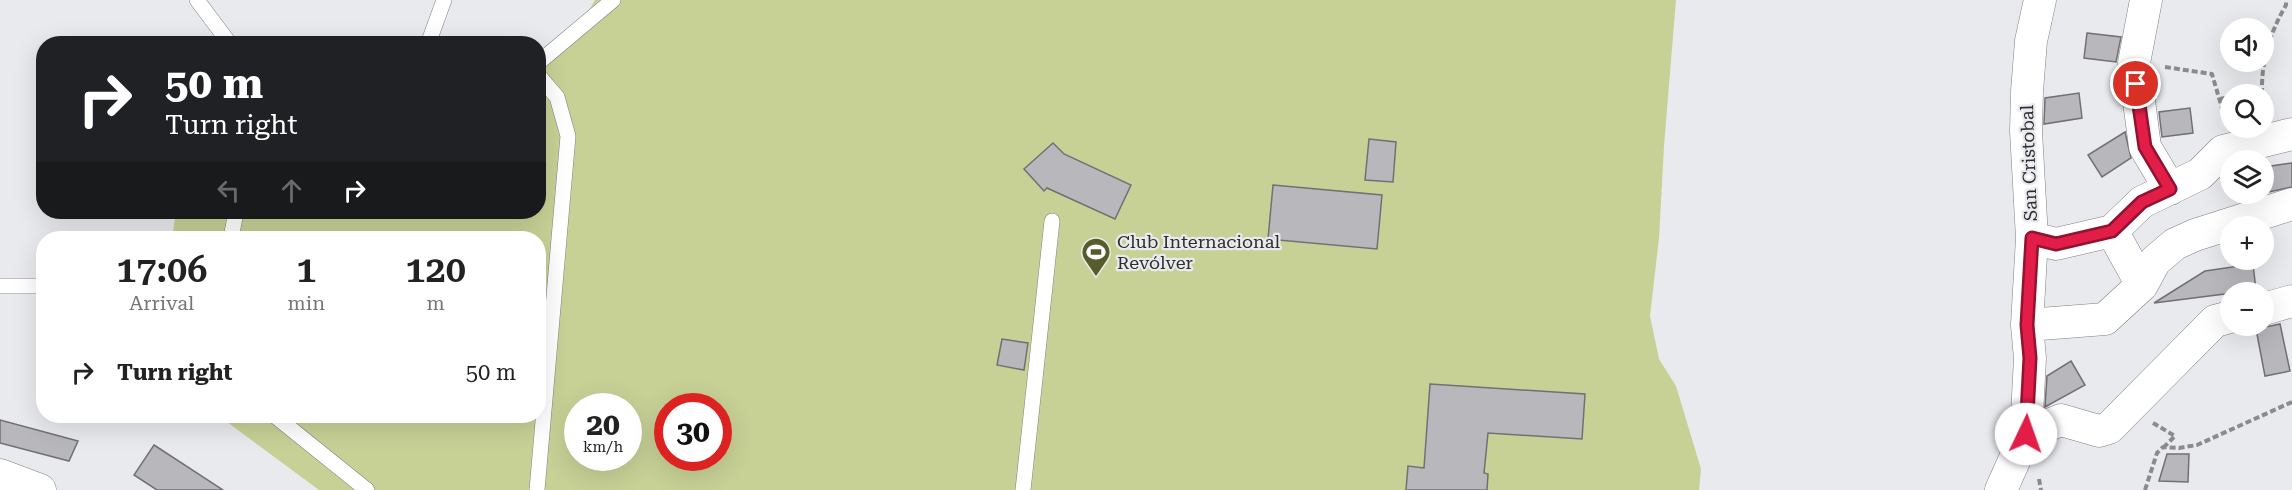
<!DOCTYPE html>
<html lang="en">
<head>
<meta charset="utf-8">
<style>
	body { margin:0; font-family:"Roboto Serif",serif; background:#f2f2f2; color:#222; height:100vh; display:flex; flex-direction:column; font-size:22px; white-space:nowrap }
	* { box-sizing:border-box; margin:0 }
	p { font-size:20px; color:#767676 }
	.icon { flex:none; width:33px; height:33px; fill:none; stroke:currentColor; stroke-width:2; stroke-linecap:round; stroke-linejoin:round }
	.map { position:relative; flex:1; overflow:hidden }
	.panel { position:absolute; left:36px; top:231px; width:510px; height:192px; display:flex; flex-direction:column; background:#fff; border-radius:24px; box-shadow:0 6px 24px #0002 }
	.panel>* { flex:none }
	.guide { position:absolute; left:36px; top:36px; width:510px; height:183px; border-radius:24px; box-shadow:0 6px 24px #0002; background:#202124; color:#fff; overflow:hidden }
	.fabs { position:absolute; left:2220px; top:18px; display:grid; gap:12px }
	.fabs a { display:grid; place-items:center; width:54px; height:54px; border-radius:50%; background:#fff; box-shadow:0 6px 24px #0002; font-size:30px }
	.speed { position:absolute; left:564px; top:393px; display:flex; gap:12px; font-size:30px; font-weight:700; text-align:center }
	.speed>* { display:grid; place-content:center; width:78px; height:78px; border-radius:50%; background:#fff; box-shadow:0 6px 24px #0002; line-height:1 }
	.speed small { font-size:15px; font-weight:400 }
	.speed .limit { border:9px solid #d22; background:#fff; color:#111 }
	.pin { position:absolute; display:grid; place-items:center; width:51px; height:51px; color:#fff; margin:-26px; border:3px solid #fff; border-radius:50%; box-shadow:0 2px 6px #0007 }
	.me { position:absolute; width:66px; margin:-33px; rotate:3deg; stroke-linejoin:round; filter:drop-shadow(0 0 4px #0008) }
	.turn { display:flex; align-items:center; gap:21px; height:126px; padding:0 30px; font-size:27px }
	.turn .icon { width:78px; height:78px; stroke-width:2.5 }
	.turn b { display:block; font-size:42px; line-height:51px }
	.lanes { display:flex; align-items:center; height:57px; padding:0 30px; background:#0003; justify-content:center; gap:30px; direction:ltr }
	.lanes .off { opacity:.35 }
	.eta { display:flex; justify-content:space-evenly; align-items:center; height:102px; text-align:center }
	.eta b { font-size:36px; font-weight:600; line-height:42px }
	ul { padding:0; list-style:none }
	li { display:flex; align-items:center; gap:18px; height:78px; padding:0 30px }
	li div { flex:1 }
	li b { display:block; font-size:22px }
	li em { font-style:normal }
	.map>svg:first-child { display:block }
	.green { fill:#c7d196; fill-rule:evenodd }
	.building { fill:#b8b8bc; stroke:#717175; stroke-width:1.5 }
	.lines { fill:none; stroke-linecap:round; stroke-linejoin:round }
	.service-casing { stroke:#808084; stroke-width:16 }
	.minor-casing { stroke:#808084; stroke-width:33 }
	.path { stroke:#8b8b8d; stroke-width:4; stroke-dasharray:6 3; stroke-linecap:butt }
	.service { stroke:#fff; stroke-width:15 }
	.minor { stroke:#fff; stroke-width:32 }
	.route-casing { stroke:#92132f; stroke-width:15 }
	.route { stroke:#e11d48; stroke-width:10 }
	.labels { text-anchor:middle; stroke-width:4.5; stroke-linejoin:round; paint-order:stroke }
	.street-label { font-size:18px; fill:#2e2e2f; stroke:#e9eaed }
	.poi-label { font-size:18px; fill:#2e2e2f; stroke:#e9eaed; text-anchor:start }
</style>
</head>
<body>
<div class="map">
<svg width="2292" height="490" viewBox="0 0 2292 490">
	<rect width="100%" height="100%" fill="#e9eaed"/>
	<path class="green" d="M595 0H1676L1664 146 1659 238 1650 316 1659 359 1676 386 1701 469 1699 490H319L219 416H538V238H172L176 212H538L539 57 580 26ZM578 406H628V458H578ZM668 406H718V458H668Z"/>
	<path class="building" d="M2087 33 2121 37 2116 62 2084 58Z
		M2079 93 2082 118 2044 124 2045 98Z
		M2190 108 2193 133 2162 137 2159 112Z
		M2125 132 2131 158 2102 177 2088 155Z
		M1369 139 1396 142 1393 182 1365 180Z
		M1053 143 1064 154 1131 185 1115 219 1047 188 1044 191 1024 169Z
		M2292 163V187L2264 193V167Z
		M1273 185 1382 195 1377 249 1268 239Z
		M2253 264 2256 290 2154 303 2205 271Z
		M2280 324 2290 371 2265 376 2256 329Z
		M1002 339 1028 343 1024 370 997 365Z
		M2071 361 2085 385 2045 407 2047 376Z
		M1430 384 1585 394 1582 439 1488 433 1484 473 1488 474 1487 490H1406L1408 466 1424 468Z
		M0 420 78 441 69 461 0 443Z
		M154 445 223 490H157L134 475Z
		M2167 454H2189L2188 482 2159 481Z"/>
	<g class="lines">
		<g class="service-casing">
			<path id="service" d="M197 0 230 44
				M428 44 444 0
				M538 63 613 0
				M231 238 236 212
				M0 286H44
				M275 416 367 490
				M537 490 568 136 557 97 538 75
				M1023 490 1052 221"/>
		</g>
		<g class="minor-casing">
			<path id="minor" d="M2146 0 2134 63 2145 147 2170 189
				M2112 231 2142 285
				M2032 238 2056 244 2112 231 2142 202 2200 174 2223 151 2292 134
				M2264 309 2292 301
				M2027 325 2105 319 2142 285 2155 261 2175 244 2195 235 2292 204
				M2026 434 2061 420 2099 431 2109 428 2215 321 2230 317
				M0 475 40 490
				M2001 490 2026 434 2030 358 2027 325 2032 238 2026 131 2027 91 2031 41 2040 0"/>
		</g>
		<path class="path" d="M2165 67 2212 74 2226 122
			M2247 94 2262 92
			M2262 94C2261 61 2270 33 2286 5V0
			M2220 99 2230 97
			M2153 423 2175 436 2164 447
			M2039 479 2041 490
			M2145 490 2157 453 2163 447 2179 448 2197 445 2292 402"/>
		<use href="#service" class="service"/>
		<use href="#minor" class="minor"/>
	</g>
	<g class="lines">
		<g class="route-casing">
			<path id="route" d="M2026 434 2030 358 2027 325 2032 238 2056 244 2112 231 2142 202 2170 189 2145 147 2136 84"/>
		</g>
		<use href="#route" class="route"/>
	</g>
	<defs>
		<g id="stadium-pin" transform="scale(1.5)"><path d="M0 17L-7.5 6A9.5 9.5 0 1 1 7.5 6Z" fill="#565c2b" stroke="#e9eaed"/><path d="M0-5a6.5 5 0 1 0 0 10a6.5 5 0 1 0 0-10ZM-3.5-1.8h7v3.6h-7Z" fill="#fff"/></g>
	</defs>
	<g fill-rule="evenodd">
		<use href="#stadium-pin" x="1096" y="252"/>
	</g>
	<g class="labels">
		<g class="street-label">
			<text transform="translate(2029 163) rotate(-92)" y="6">San Cristobal</text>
		</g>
		<g class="poi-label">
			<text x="1117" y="248">Club Internacional<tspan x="1117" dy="21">Revólver</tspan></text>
		</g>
	</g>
</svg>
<div class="fabs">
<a><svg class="icon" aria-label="sound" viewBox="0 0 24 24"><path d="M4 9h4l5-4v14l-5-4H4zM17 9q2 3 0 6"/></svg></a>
<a><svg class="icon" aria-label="search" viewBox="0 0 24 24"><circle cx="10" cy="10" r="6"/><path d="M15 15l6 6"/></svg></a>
<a><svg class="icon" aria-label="layers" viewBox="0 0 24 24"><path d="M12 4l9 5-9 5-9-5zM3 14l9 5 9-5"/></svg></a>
<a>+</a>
<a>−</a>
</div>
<div class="speed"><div>20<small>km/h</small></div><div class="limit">30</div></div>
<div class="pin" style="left:2136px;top:84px;background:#d93025"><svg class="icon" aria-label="arrive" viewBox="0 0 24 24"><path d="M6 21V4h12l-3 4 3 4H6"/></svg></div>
<svg class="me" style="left:2026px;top:434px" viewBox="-20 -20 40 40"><circle r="19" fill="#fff"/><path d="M0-13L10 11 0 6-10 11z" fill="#e11d48"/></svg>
<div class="guide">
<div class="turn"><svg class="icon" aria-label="right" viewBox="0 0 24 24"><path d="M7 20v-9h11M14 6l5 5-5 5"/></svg><div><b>50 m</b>Turn right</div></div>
<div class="lanes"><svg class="icon off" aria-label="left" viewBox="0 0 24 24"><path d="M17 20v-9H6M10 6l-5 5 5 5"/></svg><svg class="icon off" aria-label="ahead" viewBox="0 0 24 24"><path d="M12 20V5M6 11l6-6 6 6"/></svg><svg class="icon" aria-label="right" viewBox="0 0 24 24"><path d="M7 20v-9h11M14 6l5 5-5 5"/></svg></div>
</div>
<section class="panel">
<div class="eta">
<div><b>17:06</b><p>Arrival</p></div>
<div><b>1</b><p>min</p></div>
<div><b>120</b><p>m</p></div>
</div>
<ul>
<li><svg class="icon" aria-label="right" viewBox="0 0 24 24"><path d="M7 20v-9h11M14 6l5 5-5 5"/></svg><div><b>Turn right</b></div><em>50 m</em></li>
</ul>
</section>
</div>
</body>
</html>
